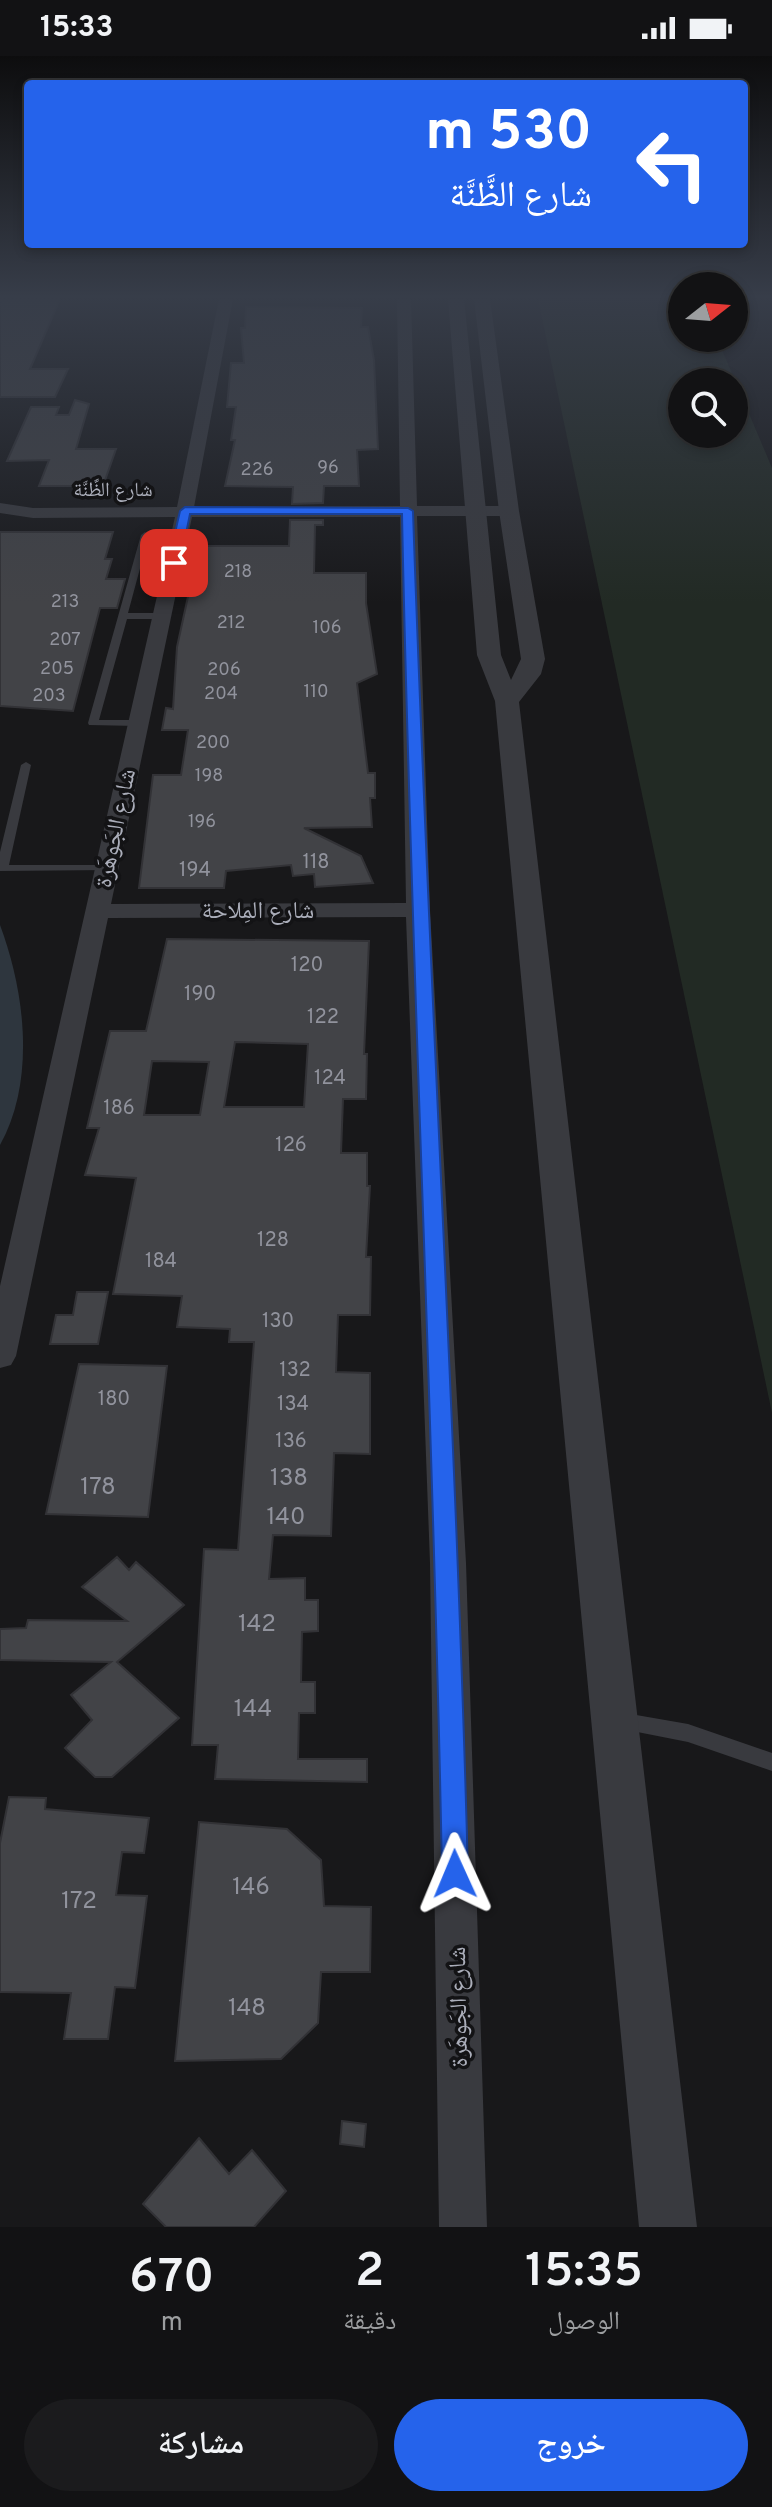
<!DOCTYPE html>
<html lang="ar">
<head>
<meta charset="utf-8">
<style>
	body { margin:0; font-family:Overpass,"Noto Naskh Arabic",sans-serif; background:#1b1b1d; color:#f1f3f6; direction:rtl; height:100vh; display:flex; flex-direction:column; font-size:30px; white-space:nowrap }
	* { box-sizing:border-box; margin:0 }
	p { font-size:26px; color:#9c9ea0 }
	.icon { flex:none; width:44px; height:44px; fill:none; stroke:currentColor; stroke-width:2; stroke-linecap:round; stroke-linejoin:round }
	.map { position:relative; height:2171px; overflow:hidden; direction:ltr }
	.details { display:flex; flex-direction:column; background:#121214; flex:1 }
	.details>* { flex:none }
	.guide { position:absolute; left:24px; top:24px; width:724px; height:168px; border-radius:8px; box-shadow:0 4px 12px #0003,0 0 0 2px #313234; direction:rtl; background:#2563eb; color:#fff; overflow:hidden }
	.needle { width:52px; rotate:73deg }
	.tools { position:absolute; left:668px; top:216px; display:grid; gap:16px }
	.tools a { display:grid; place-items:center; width:80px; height:80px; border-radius:50%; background:#121214; box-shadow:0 4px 12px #0003,0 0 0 2px #313234; font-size:40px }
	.pin { position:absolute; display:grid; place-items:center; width:68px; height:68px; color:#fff; margin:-34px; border-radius:16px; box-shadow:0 4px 12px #0006 }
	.me { position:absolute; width:88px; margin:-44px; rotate:359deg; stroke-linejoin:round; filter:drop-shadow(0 0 6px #0008) }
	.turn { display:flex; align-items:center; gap:28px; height:168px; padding:0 24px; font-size:36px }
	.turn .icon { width:104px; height:104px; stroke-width:2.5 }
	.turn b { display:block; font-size:56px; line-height:68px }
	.eta { display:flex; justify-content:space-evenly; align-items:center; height:136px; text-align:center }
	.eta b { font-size:48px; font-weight:600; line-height:56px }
	.action { display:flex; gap:16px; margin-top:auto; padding:16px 24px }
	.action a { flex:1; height:92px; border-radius:48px; background:#2563eb; color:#fff; font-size:32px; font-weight:600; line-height:92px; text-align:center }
	.action a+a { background:#1b1b1d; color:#f1f3f6 }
	.status { display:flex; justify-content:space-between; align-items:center; height:56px; padding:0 40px; background:#121214; direction:ltr }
	.status svg { height:22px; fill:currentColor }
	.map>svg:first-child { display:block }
	.green { fill:#222a24; fill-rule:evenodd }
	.water { fill:#2e363e }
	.building { fill:#424347; stroke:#323236; stroke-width:2; fill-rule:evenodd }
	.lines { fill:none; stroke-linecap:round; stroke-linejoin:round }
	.service { fill:#393a3f; fill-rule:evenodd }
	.minor { fill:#393a3f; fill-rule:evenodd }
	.tertiary { fill:#393a3f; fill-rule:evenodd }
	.route { fill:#2563eb; stroke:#184099; stroke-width:2 }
	.labels { text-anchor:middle; stroke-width:7; stroke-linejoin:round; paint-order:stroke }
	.far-number-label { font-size:18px; fill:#91939d }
	.far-street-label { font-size:20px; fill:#abaeba; stroke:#131315 }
	.number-label { font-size:20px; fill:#91939d }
	.street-label { font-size:24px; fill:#abaeba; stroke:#131315 }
	.near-number-label { font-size:24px; fill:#91939d }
</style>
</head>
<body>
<div class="status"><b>15:33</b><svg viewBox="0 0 49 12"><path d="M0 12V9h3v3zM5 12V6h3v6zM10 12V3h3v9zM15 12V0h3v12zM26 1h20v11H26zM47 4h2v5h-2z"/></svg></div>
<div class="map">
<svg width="772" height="2171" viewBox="0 0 772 2171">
	<rect width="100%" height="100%" fill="#18181a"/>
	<path class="green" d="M538 243H682V282H717L772 412V1357ZM682 326H734V378H682Z"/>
	<path class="water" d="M0 869C25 936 36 1024 0 1089Z"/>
	<path class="building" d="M0 243H60L30 313H68L55 341H0Z
		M246 251 362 252 361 271H368L374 304 378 393 357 394 359 430H324L323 447 292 448 293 431 225 430 235 384H231L236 351H227L231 307H244L241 272H245Z
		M75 344 89 348 76 393H116L103 430H39L49 404 7 405 31 351H59L56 359H69Z
		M290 464H323V469H315L314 517H366V547L377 618 357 627 368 717H375V742H370L372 771 304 772 361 800 373 827 315 831 314 818 293 820 291 809 226 815 224 832H139L153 719H181L188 674H162L166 652 173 653 177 591 199 490H289Z
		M0 476H113L105 503H112L106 523H125L117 552H100L73 655 0 650Z
		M167 883 369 885 364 998H367L366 1043H343L341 1097H367V1130H370L366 1201H371L370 1259H338L336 1316 370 1317V1398L334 1397 331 1480 273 1479 269 1523 305 1522V1544H318V1575L302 1576 301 1626H315V1657H299L298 1703H367V1726L215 1723 218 1689H192L204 1493 238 1494 254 1286H229L230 1273 177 1271 182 1240 113 1238 136 1122 85 1119 99 1072H87L110 975H146ZM235 986 308 988 304 1051H224ZM152 1005 209 1006 200 1059H144Z
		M77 1236H108L98 1288H50L56 1259H73Z
		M79 1308 167 1310 148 1461 46 1458Z
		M117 1501 129 1514 136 1506 184 1549 117 1606 179 1662 112 1721H95L65 1692 92 1664 71 1639 111 1606 0 1604V1573L26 1572 28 1564 127 1565 82 1531Z
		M9 1741 46 1742 45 1753 149 1762 144 1797 122 1796 116 1839 147 1840 135 1932 115 1931 108 1983H64L71 1937 0 1936V1787Z
		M199 1766 287 1773 321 1804 324 1850 371 1851 370 1916H321L318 1967 281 2003 175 2005Z
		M342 2065 366 2068 364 2091 340 2088Z
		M199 2082 229 2118 252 2094 286 2135 254 2171H166L143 2148Z"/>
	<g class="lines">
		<path class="service" d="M145 476 149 479 128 557H162L167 560 162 563H127L99 664H138L143 667 138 670 89 669 88 667 141 479Z
			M26 706 31 709 9 809H106L110 810V814L0 815V796L21 709Z
			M619 1656 688 1668 772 1697V1715L688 1686 612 1671 609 1665 612 1659Z"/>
		<path class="minor" d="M219 243H233L194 451 400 450 397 243H411L417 450H509L517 455 509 460H417L430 854 466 1507 487 2171H439L430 1507 406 861 108 862 16 1300 11 1309 0 1312V1230L175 461 33 462 0 457V447L33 452 177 451ZM192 461H400L406 847 111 848Z"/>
		<path class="tertiary" d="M448 243H464L501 599 511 624 521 603 499 455 474 243H490L519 455 545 603 541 618 519 646 697 2171H639L495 645 477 599Z"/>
	</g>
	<linearGradient id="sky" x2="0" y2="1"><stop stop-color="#0d0d0e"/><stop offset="0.44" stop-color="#373d49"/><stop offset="1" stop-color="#373d49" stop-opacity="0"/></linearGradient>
	<rect width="772" height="547" fill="url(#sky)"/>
	<path class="route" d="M185 451 408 452 413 455C428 910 456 1363 468 1818L464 1827 455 1831 445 1827 442 1818C434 1365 411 912 402 458H190L180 507 174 511 168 507 180 455Z"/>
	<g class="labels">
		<g class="far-number-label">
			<text x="328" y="417">96</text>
			<text x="257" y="419">226</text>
			<text x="238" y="521">218</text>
			<text x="65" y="551">213</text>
			<text x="231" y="572">212</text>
			<text x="327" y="577">106</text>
			<text x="65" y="589">207</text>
			<text x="57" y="618">205</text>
			<text x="224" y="619">206</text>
			<text x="316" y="641">110</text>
			<text x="221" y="643">204</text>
			<text x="49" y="645">203</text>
			<text x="213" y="692">200</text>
			<text x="209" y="725">198</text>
			<text x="202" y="771">196</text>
		</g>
		<g class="far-street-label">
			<text x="113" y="440">شارع الظَّنَّة</text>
		</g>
		<g class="number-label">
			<text x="316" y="812">118</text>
			<text x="195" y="820">194</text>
			<text x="307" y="915">120</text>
			<text x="200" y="944">190</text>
			<text x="323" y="967">122</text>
			<text x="330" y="1028">124</text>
			<text x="119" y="1058">186</text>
			<text x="291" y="1095">126</text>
			<text x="273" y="1190">128</text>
			<text x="161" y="1211">184</text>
			<text x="278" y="1271">130</text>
			<text x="295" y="1320">132</text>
			<text x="114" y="1349">180</text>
			<text x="293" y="1354">134</text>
			<text x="291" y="1391">136</text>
		</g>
		<g class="street-label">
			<text transform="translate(115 772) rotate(-78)" y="8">شارع الجَوهَرة</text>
			<text x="258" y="862">شارع المِلاحة</text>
			<text transform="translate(458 1951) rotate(-91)" y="8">شارع الجَوهَرة</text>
		</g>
		<g class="near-number-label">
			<text x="289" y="1429">138</text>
			<text x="98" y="1438">178</text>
			<text x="286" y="1468">140</text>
			<text x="257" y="1575">142</text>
			<text x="253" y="1660">144</text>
			<text x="251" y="1838">146</text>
			<text x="79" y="1852">172</text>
			<text x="247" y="1959">148</text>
		</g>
	</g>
</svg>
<div class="tools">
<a><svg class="needle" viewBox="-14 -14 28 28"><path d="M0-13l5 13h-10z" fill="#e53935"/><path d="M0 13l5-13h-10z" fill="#9c9ea0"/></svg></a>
<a><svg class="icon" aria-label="search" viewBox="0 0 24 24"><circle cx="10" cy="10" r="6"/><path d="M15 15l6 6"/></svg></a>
</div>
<div class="pin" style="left:174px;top:507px;background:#d93025"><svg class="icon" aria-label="arrive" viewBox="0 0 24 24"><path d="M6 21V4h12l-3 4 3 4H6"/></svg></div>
<svg class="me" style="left:455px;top:1818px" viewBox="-20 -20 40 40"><path d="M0-17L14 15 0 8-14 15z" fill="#2563eb" stroke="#fff" stroke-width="4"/></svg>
<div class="guide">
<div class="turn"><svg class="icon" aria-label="left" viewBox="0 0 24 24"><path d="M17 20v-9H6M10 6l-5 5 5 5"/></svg><div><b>530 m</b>شارع الظَّنَّة</div></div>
</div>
</div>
<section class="details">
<div class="eta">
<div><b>15:35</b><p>الوصول</p></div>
<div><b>2</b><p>دقيقة</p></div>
<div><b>670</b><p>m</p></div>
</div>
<div class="action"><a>خروج</a><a>مشاركة</a></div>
</section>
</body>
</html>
